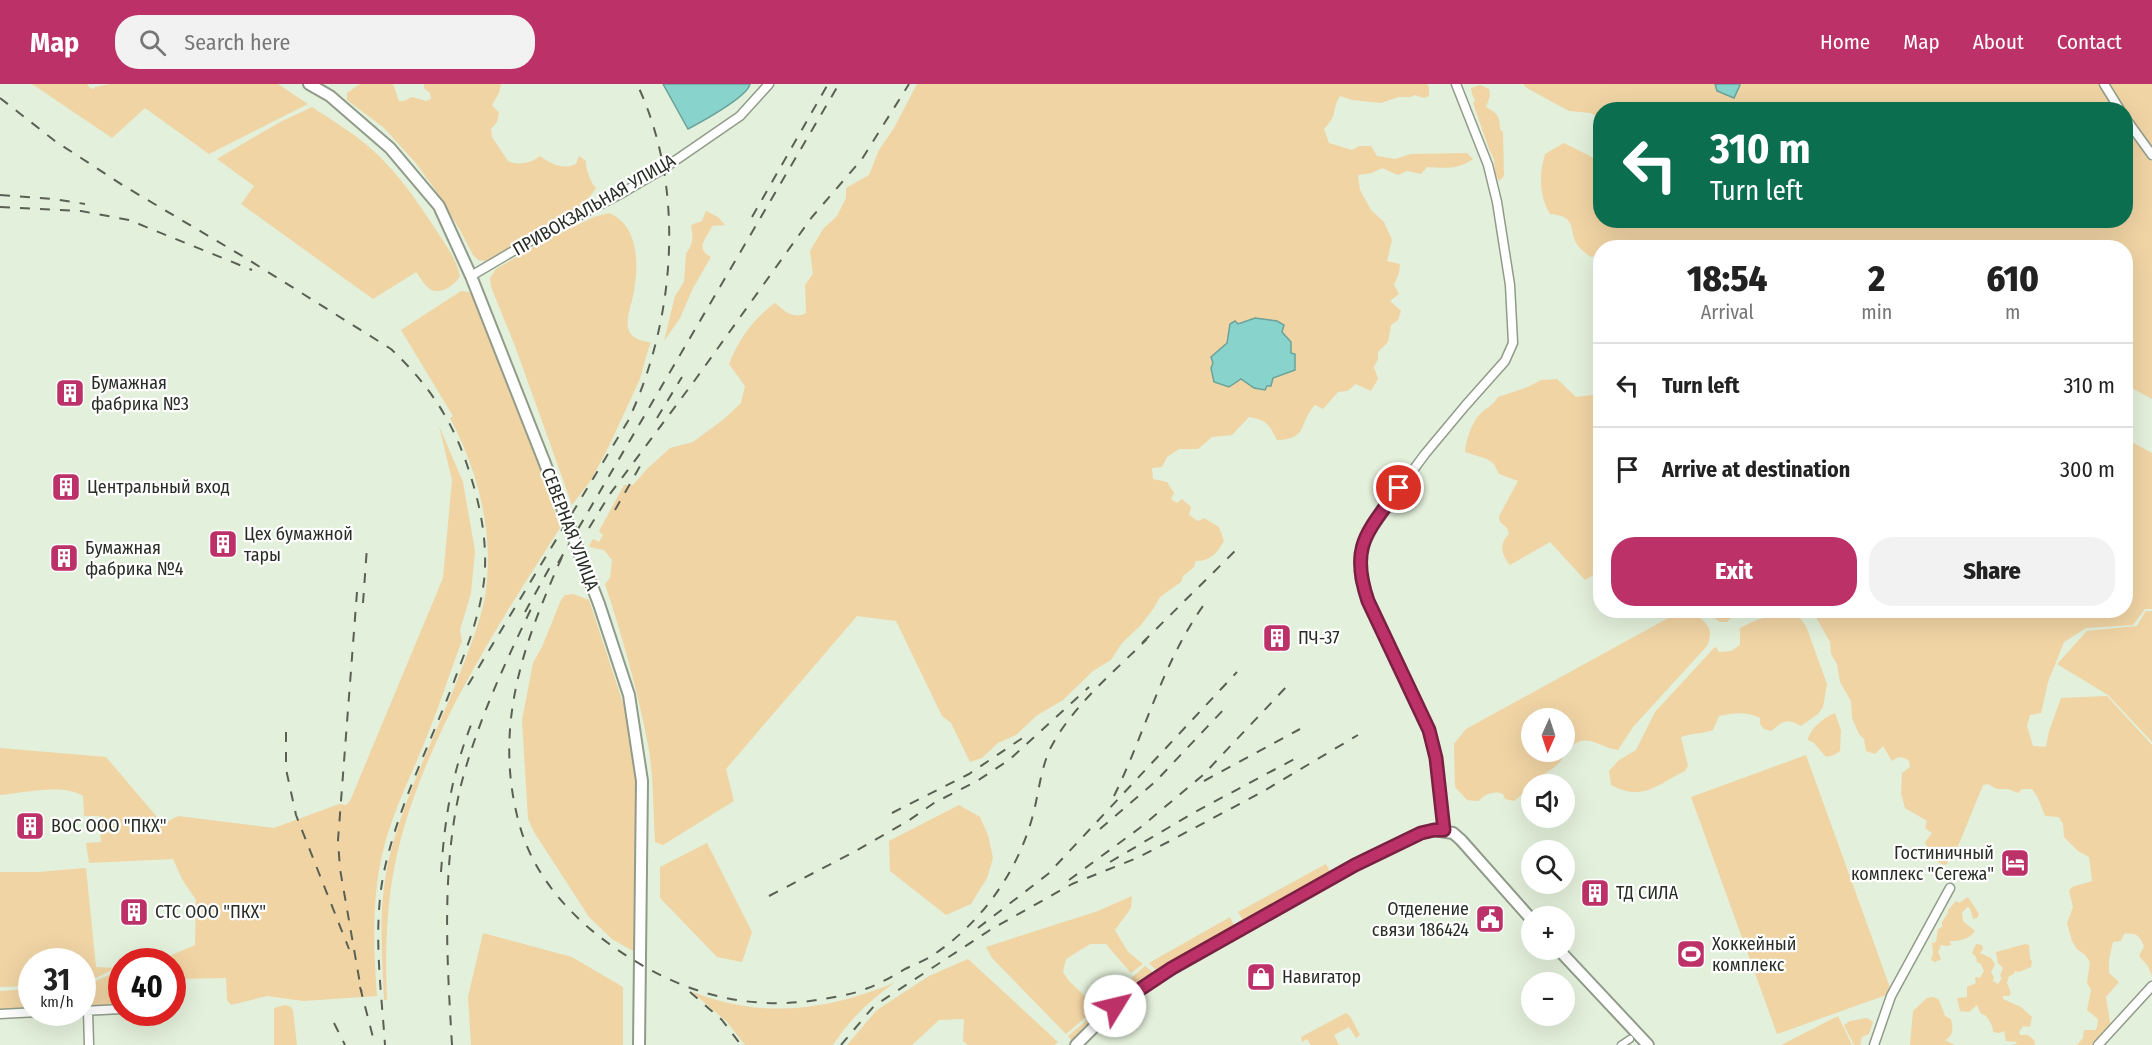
<!DOCTYPE html>
<html lang="en">
<head>
<meta charset="utf-8">
<style>
	body { margin:0; font-family:"Fira Sans Condensed",sans-serif; background:#f2f2f2; color:#222; height:100vh; display:flex; flex-direction:column; font-size:22px; white-space:nowrap }
	* { box-sizing:border-box; margin:0 }
	p { font-size:20px; color:#767676 }
	.icon { flex:none; width:33px; height:33px; fill:none; stroke:currentColor; stroke-width:2; stroke-linecap:round; stroke-linejoin:round }
	.map { position:relative; flex:1; overflow:hidden }
	.panel { position:absolute; left:1593px; top:156px; width:540px; height:378px; display:flex; flex-direction:column; background:#fff; border-radius:24px; box-shadow:0 6px 24px #0002 }
	.panel>* { flex:none }
	.hud { position:absolute; left:1593px; top:18px; width:540px; height:126px; border-radius:24px; box-shadow:0 6px 24px #0002; background:#0b6e4f; color:#fff; overflow:hidden }
	.needle { width:39px; rotate:183deg }
	.fabs { position:absolute; left:1521px; top:624px; display:grid; gap:12px }
	.fabs a { display:grid; place-items:center; width:54px; height:54px; border-radius:50%; background:#fff; box-shadow:0 6px 24px #0002; font-size:30px }
	.speed { position:absolute; left:18px; top:864px; display:flex; gap:12px; font-size:30px; font-weight:700; text-align:center }
	.speed>* { display:grid; place-content:center; width:78px; height:78px; border-radius:50%; background:#fff; box-shadow:0 6px 24px #0002; line-height:1 }
	.speed small { font-size:15px; font-weight:400 }
	.speed .limit { border:9px solid #d22; background:#fff; color:#111 }
	.pin { position:absolute; display:grid; place-items:center; width:51px; height:51px; color:#fff; margin:-26px; border:3px solid #fff; border-radius:50%; box-shadow:0 2px 6px #0007 }
	.me { position:absolute; width:66px; margin:-33px; rotate:54deg; stroke-linejoin:round; filter:drop-shadow(0 0 4px #0008) }
	.turn { display:flex; align-items:center; gap:21px; height:126px; padding:0 18px; font-size:27px }
	.turn .icon { width:78px; height:78px; stroke-width:2.5 }
	.turn b { display:block; font-size:42px; line-height:51px }
	.eta { display:flex; justify-content:space-evenly; align-items:center; height:102px; text-align:center }
	.eta b { font-size:36px; font-weight:800; line-height:42px }
	.cta { display:flex; gap:12px; margin-top:auto; padding:12px 18px }
	.cta a { flex:1; height:69px; border-radius:24px; background:#bc3167; color:#fff; font-size:24px; font-weight:800; line-height:69px; text-align:center }
	.cta a+a { background:#f2f2f2; color:#222 }
	ul { padding:0; list-style:none }
	li { display:flex; align-items:center; gap:18px; height:84px; padding:0 18px; border-top:2px solid #e0e0e0 }
	li div { flex:1 }
	li b { display:block; font-size:22px }
	li em { font-style:normal }
	header { display:flex; align-items:center; gap:36px; box-sizing:border-box; height:84px; padding:0 30px; background:#bc3167; color:#fff }
	header strong { font-size:28px }
	nav { display:flex; gap:33px; margin-inline-start:auto; font-size:21px }
	.search { width:420px; height:54px; background:#f2f2f2; display:flex; align-items:center; gap:15px; box-sizing:border-box; padding:0 21px; border-radius:24px; color:#767676; font-size:22px }
	.map>svg:first-child { display:block }
	.green { fill:#f0d4a4; fill-rule:evenodd }
	.water { fill:#88d4cc; stroke:#6ba29a; stroke-width:1.5 }
	.lines { fill:none; stroke-linecap:round; stroke-linejoin:round }
	.pedestrian-casing { stroke:#909c89; stroke-width:9 }
	.minor-casing { stroke:#909c89; stroke-width:11 }
	.tertiary-casing { stroke:#909c89; stroke-width:14 }
	.pedestrian { stroke:#fff; stroke-width:6 }
	.minor { stroke:#fff; stroke-width:8 }
	.tertiary { stroke:#fff; stroke-width:10 }
	.rail { stroke:#596054; stroke-width:2; stroke-dasharray:10 10; stroke-linecap:butt }
	.tertiary-bridge-casing { stroke:#909c89; stroke-width:14; stroke-linecap:butt }
	.tertiary-bridge { stroke:#fff; stroke-width:10 }
	.route-casing { stroke:#7a2043; stroke-width:15 }
	.route { stroke:#bc3167; stroke-width:10 }
	.labels { text-anchor:middle; stroke-width:4.5; stroke-linejoin:round; paint-order:stroke }
	.street-label { font-size:18px; fill:#282d25; stroke:#fff }
	.poi-label { font-size:18px; fill:#282d25; stroke:#fff; text-anchor:start }
</style>
</head>
<body>
<header>
<strong>Map</strong>
<div class="search"><svg class="icon" aria-label="search" viewBox="0 0 24 24"><circle cx="10" cy="10" r="6"/><path d="M15 15l6 6"/></svg>Search here</div>
<nav><a>Home</a><a>Map</a><a>About</a><a>Contact</a></nav>
</header>
<div class="map">
<svg width="2152" height="961" viewBox="0 0 2152 961">
	<rect width="100%" height="100%" fill="#e3f0db"/>
	<path class="green" d="M32 0H87L90 4 94 5 95 3 110 0H278L308 20 209 70 145 24 112 54Z
		M360 0H393L399 17H404L412 13 426 17 431 15 430 9 424 4V0H501L499 9 492 21 499 29 497 38 491 45 492 53 508 77C517 82 532 79 540 72 550 80 564 86 576 80L579 72 586 77C585 84 591 99 596 104 576 135 523 159 491 178L478 176 473 171 460 146 434 104 415 78 383 43 347 16V9Z
		M917 0H1427L1429 3V12L1424 14 1415 11 1411 13H1399L1381 19 1352 16 1340 12C1331 26 1339 30 1324 45L1329 59 1352 66 1359 62H1371L1377 72 1395 75 1411 70 1467 69 1473 75C1458 86 1444 84 1427 83L1421 90 1407 87 1398 91 1382 84 1372 89 1358 91 1360 106 1371 126 1384 138 1392 156 1387 177 1400 180 1399 189 1394 201 1399 210 1390 217 1401 227 1398 236 1391 241 1388 258 1378 268V275L1374 283 1378 295 1371 307 1356 300 1347 307 1338 308 1323 325 1315 321C1298 339 1309 355 1277 356 1269 341 1268 336 1249 333L1232 351 1212 353 1198 365H1179L1167 373 1162 383 1152 384 1153 395 1167 398 1174 409 1171 415 1177 419 1182 415 1191 423 1189 431 1198 437 1204 434 1219 443 1224 457C1217 469 1211 477 1196 477L1194 483 1183 492 1181 498 1160 513 1153 525 1141 541 1122 559 1111 576 1093 587 1063 616 1036 632 1016 651 998 659 982 674 970 678 951 639 942 632 896 537 857 532 726 685 734 717 663 761 655 758C653 726 654 693 648 661 638 607 622 552 605 500L610 494 612 476 604 466 593 464 589 462 593 455 599 458 603 451 599 447 624 401H633L647 385 670 364 693 358 724 335 741 319 745 302 729 280C739 255 753 235 775 219 784 227 794 236 806 229L805 201 813 190 810 167 823 145 837 132 846 114V104L869 91 879 66 894 44ZM1255 234 1291 269 1295 270 1286 288 1273 294 1267 302 1254 304 1241 295 1211 284 1213 279 1212 273 1227 259 1230 247 1238 240Z
		M1524 0H2100L2115 25 1600 26V35L1591 29 1569 27 1525 3Z
		M2108 0H2152V66L2130 36 2126 26 2123 25Z
		M1480 1 1489 5 1490 12 1486 23C1497 29 1500 32 1500 45L1503 48 1504 92 1499 97 1495 90 1494 75 1489 65 1473 19 1475 16 1472 10 1471 4Z
		M312 23C335 38 360 53 380 73 401 94 418 118 434 143 444 158 456 174 460 192 457 198 452 201 446 205 429 212 425 200 416 188L373 215 241 120 254 102 217 75 280 38Z
		M2126 42 2152 78V315L2126 301V164H1600V170L1591 173C1587 170 1582 167 1579 163 1567 149 1580 132 1550 130 1539 112 1539 90 1545 70L1564 59 1600 77V136H2126Z
		M706 127 718 133 725 141 712 142C707 154 694 164 711 173L693 204 680 234 664 257 675 212 684 198 686 169C694 160 693 153 691 141L702 137Z
		M609 129C640 142 639 183 633 212 631 222 624 239 630 249 635 256 644 257 651 259L648 266 640 295 609 362 591 396 572 421 515 262 491 203 490 194 496 185 542 158 594 133Z
		M461 207 469 208 474 213 540 375 539 380 560 444C495 545 417 665 394 785 386 828 385 872 387 916H384C382 869 378 821 389 775 405 709 438 647 462 584 473 555 485 527 487 496 492 440 476 383 450 334L453 332 401 246Z
		M1557 295 1576 313 1600 310V487L1585 496 1550 458 1510 481C1501 471 1499 459 1509 450L1507 444 1500 438 1499 432 1518 397 1499 390 1494 380 1487 375 1465 368C1466 357 1471 339 1480 330 1486 324 1493 322 1498 313L1528 303 1541 296Z
		M439 342 463 398 475 467 471 509 460 546 462 557C450 587 441 618 429 647 416 681 399 714 388 749 371 802 373 858 377 912L303 917 267 912 231 921 227 916 226 894 173 895 172 878 158 877 195 861 196 816 182 795 173 775 89 779 86 759 101 758 99 732H84L83 712C63 699 23 709 0 711V664L106 673 163 740 178 732 274 744 339 720 346 721 350 717 443 494 452 396Z
		M2126 355 2152 369V525H2145L2133 541 2086 544 2064 558 2048 598 2041 629 2030 631 2027 642 2033 662 2046 663 2049 647 2061 614 2107 612 2152 661V892L2148 882 2139 872 2144 862C2140 852 2136 848 2124 850L2121 857 2113 858 2109 875V889L2119 898 2106 913 2111 944 2094 961H2077L2083 954 2084 946H2095L2097 944 2098 935 2087 926 2091 906 2087 899 2090 878 2085 871 2077 865 2072 857 2067 839 2073 823 2069 807 2072 803 2092 797 2089 773 2078 767 2064 753 2063 740 2059 733 2045 732 2038 714 2032 705H2022L2018 709 2008 705H1997L1988 700 1983 701 1956 767 1950 773 1947 780 1944 781 1932 775 1925 758 1932 749 1925 744 1927 737 1905 724 1901 709 1902 689 1910 683 1909 677C1903 672 1898 672 1892 677L1883 662 1875 670 1866 667 1864 655 1859 650 1852 634 1851 617 1840 598 1837 580 1831 570 1830 558 1817 535 1815 527 2126 526Z
		M573 510 589 516 623 619 633 664 638 703V870L612 855 589 833 534 748 528 735 522 636 533 579 542 563 561 516 565 511Z
		M1681 527H1694C1706 541 1715 543 1707 562L1633 643 1618 666C1601 664 1585 647 1570 664 1565 669 1563 675 1558 680 1552 686 1541 690 1537 698L1514 717 1505 715 1503 710C1494 706 1484 710 1479 717L1467 716 1455 703 1454 660 1466 645ZM1532 634H1564V668H1532Z
		M1705 527H1726L1732 533 1727 538H1720Z
		M1787 527 1795 528 1806 542 1827 600 1823 623 1818 630 1801 642C1785 633 1783 638 1771 647L1764 645 1760 640V634C1745 627 1734 629 1719 632L1713 646C1702 650 1692 649 1681 653L1688 682 1685 687C1656 701 1643 718 1611 701L1609 687 1619 676 1636 666 1655 628 1713 565 1716 563 1719 568 1731 567 1740 561V544L1754 537Z
		M2146 527H2152V658L2108 611 2057 580 2087 547 2137 542Z
		M1835 629 1841 646 1840 667 1834 671 1826 673 1814 659 1808 656C1809 645 1825 633 1835 629Z
		M1806 671 1892 909 1777 950 1691 713Z
		M959 721 980 733 988 751 993 774 987 794 971 820 946 831 890 787 889 757Z
		M707 759 752 848 742 878 717 873 660 814V783Z
		M1326 780 1333 793 1245 840 1238 828Z
		M86 784 96 883 116 884 83 900 82 878H32L31 902 0 903V788H37Z
		M1132 812 1131 824 1115 846 1128 868 1143 880 1131 889 1106 860H1090L1066 875 1063 888 1069 897 1095 922 1086 933 1066 950 992 874 986 863 1098 827Z
		M1968 813 1979 830 1977 834 1973 835 1970 824 1967 823 1962 829 1963 837 1975 847C1969 855 1961 857 1950 857L1951 861 1947 862 1941 861 1938 868 1941 875 1935 878 1931 876 1933 869 1932 859 1936 858 1938 845 1942 843V838L1948 829V826L1956 817 1959 819Z
		M1230 833 1235 843 1158 888 1149 879Z
		M483 849 572 873 623 903V961H471L468 913Z
		M1976 860 1982 861 1983 865 1980 869 1991 874 1995 880 1991 888 1994 893 1993 897 1998 900 2002 894 2000 892 2003 884 1998 879 1996 868C2007 865 2015 863 2025 860L2029 861 2030 875 2032 877 2031 883 2019 888 2015 887 2014 890 2009 892 2007 899 2011 909 2009 912H2003V915L2021 923 2032 933 2030 943 2023 942 2019 948 2020 951H2028L2034 956 2035 961H2010L2016 960 2017 958 2006 957 2004 947 1999 949 1993 948C1993 941 1987 930 1981 930L1977 921 1969 928 1960 927 1957 914 1967 913V903L1976 899 1975 895 1976 893 1980 894 1984 887 1981 880 1977 878 1976 873 1972 869Z
		M968 875 1058 958 1054 961H968L963 957 964 935 939 936 912 961H847L877 926 929 892Z
		M1145 882 1155 890 1115 916 1113 910Z
		M118 887 115 921 83 924 82 903Z
		M894 899C870 916 848 937 833 961H745L727 938 692 908C763 935 825 927 894 899Z
		M31 905V925L0 926V907Z
		M1934 913 1939 916 1945 932 1951 935C1953 944 1954 952 1945 956L1955 961H1910L1913 927 1927 914Z
		M285 921 291 923 293 927 297 961H274V924Z
		M1346 929 1350 932 1360 951 1356 954 1349 943 1334 951 1339 961H1311L1307 955 1302 958 1301 953Z
		M1838 932 1852 961H1781L1783 960Z
		M1091 933 1098 941 1075 961 1068 952Z
		M1867 934 1873 938 1869 950 1862 953 1860 961H1854L1844 941 1850 937Z"/>
	<path class="water" d="M663 0H750C747 13 701 38 688 45Z
		M1715 0H1740V1L1734 14 1717 7Z
		M1255 234 1277 237 1284 241 1282 248 1291 258V269L1295 270V286L1273 294 1271 302H1267L1265 306 1254 304 1241 295 1229 303 1214 298 1211 284 1213 279 1211 273 1227 259 1230 240 1235 237 1238 240Z"/>
	<g class="lines">
		<g class="pedestrian-casing">
			<path id="pedestrian" d="M1621 961 1630 955"/>
		</g>
		<g class="minor-casing">
			<path id="minor" d="M2104 0 2120 26
				M2126 35 2152 71
				M471 192 532 156 622 109 663 85 740 32 769 0
				M1445 746 1436 673 1429 646 1368 517 1360 495 1359 474 1362 461 1377 435 1425 370 1465 322 1505 277 1513 259 1510 201 1497 118 1488 81 1456 0
				M82 927 122 925
				M88 927 89 961
				M0 930 38 928
				M1874 961 1891 912 1950 804
				M2098 961 2152 902"/>
		</g>
		<g class="tertiary-casing">
			<path id="tertiary" d="M309 0 330 12 390 64 439 122 471 192 544 377
				M599 520 629 611 642 697 639 961
				M1559 866 1648 961
				M1076 961 1115 922 1154 895 1355 781 1421 749 1434 746 1453 749 1461 756 1532 836"/>
		</g>
		<use href="#pedestrian" class="pedestrian"/>
		<use href="#minor" class="minor"/>
		<use href="#tertiary" class="tertiary"/>
		<path class="rail" d="M0 14 55 57 124 102 244 173 391 265C430 302 454 338 470 390 481 424 488 461 484 497 480 528 470 556 459 584 436 648 403 710 387 775 371 835 381 901 385 961
			M0 111 54 115 85 120
			M0 123 81 127 129 136 252 186
			M752 133 828 0
			M657 334 682 293
			M615 426 643 377
			M589 444 610 410 695 296 812 133 862 75 909 0
			M562 473C523 560 493 643 519 739 532 789 568 830 608 859 671 905 739 928 817 916 834 913 852 911 868 904 881 899 893 892 905 885 915 880 927 876 936 869 984 836 1020 784 1034 727 1039 706 1041 685 1050 665 1072 622 1113 589 1147 555
			M558 479 839 0
			M357 508 338 756 340 785 362 911
			M363 519 367 463
			M525 528 550 483
			M1142 559 1235 467
			M468 601 628 337C676 235 686 103 637 0
			M286 648V685L296 731 349 865
			M1204 697 1300 645
			M1114 712C1145 649 1162 580 1203 522
			M892 729 969 690 1027 651
			M1100 745 1156 697 1226 623
			M1110 778 1195 728 1300 672
			M441 788C445 732 452 688 473 636
			M1069 796 1141 743 1203 691 1290 599
			M769 812 852 769 908 737 934 719 977 697 1009 676 1089 603
			M978 844 1048 790 1237 588
			M360 903 375 961
			M690 908 722 936 741 961
			M334 939 345 961
			M452 961C447 877 441 784 461 701 477 639 504 581 532 523
			M841 961 874 922 990 846 1072 800 1137 774 1168 758 1262 708 1358 651"/>
		<g class="tertiary-bridge-casing">
			<path id="tertiary-bridge" d="M544 377 599 520"/>
		</g>
		<use href="#tertiary-bridge" class="tertiary-bridge"/>
	</g>
	<g class="lines">
		<g class="route-casing">
			<path id="route" d="M1115 922 1172 884 1355 781 1421 749 1434 746H1444L1436 674 1429 646 1368 517C1349 461 1368 448 1399 404"/>
		</g>
		<use href="#route" class="route"/>
	</g>
	<defs>
		<g id="building-square" transform="scale(1.5)"><rect x="-9" y="-9" width="18" height="18" rx="4" fill="#bc3167" stroke="#fff"/><path d="M-4-6H4V6H1V3H-1V6H-4ZM-2.5-4.3h1.7v1.8h-1.7ZM.8-4.3h1.7v1.8H.8ZM-2.5-1h1.7V.8h-1.7ZM.8-1h1.7V.8H.8Z" fill="#fff"/></g>
		<g id="hotel-square" transform="scale(1.5)"><rect x="-9" y="-9" width="18" height="18" rx="4" fill="#bc3167" stroke="#fff"/><path d="M-6-4.5h1.5V1H6V5H4.5V3h-9V5H-6ZM-4 0a1.8 1.8 0 1 1 3.6 0ZM.5 0V-2.5h3Q6-2.5 6 0Z" fill="#fff"/></g>
		<g id="civic-square" transform="scale(1.5)"><rect x="-9" y="-9" width="18" height="18" rx="4" fill="#bc3167" stroke="#fff"/><path d="M-.6-6.5H3V-4.5H.6V-3L4-1V1h2V6H-6V1h2V-1L-.6-3ZM-1.2 2.5V6h2.4V2.5Z" fill="#fff"/></g>
		<g id="stadium-square" transform="scale(1.5)"><rect x="-9" y="-9" width="18" height="18" rx="4" fill="#bc3167" stroke="#fff"/><path d="M0-5a6.5 5 0 1 0 0 10a6.5 5 0 1 0 0-10ZM-3.5-1.8h7v3.6h-7Z" fill="#fff"/></g>
		<g id="shop-square" transform="scale(1.5)"><rect x="-9" y="-9" width="18" height="18" rx="4" fill="#bc3167" stroke="#fff"/><path d="M-5-2.5h2.3a2.7 3.5 0 0 1 5.4 0H5L5.5 6h-11ZM-1.5-2.5h3a1.5 2.3 0 0 0-3 0Z" fill="#fff"/></g>
	</defs>
	<g fill-rule="evenodd">
		<use href="#building-square" x="70" y="309"/>
		<use href="#building-square" x="66" y="403"/>
		<use href="#building-square" x="223" y="460"/>
		<use href="#building-square" x="64" y="474"/>
		<use href="#building-square" x="1277" y="554"/>
		<use href="#building-square" x="30" y="742"/>
		<use href="#hotel-square" x="2015" y="779"/>
		<use href="#building-square" x="1595" y="809"/>
		<use href="#building-square" x="134" y="828"/>
		<use href="#civic-square" x="1490" y="835"/>
		<use href="#stadium-square" x="1691" y="870"/>
		<use href="#shop-square" x="1261" y="893"/>
	</g>
	<g class="labels">
		<g class="street-label">
			<text transform="translate(594 121) rotate(-30)" y="6">ПРИВОКЗАЛЬНАЯ УЛИЦА</text>
			<text transform="translate(570 445) rotate(69)" y="6">СЕВЕРНАЯ УЛИЦА</text>
		</g>
		<g class="poi-label">
			<text x="91" y="305">Бумажная<tspan x="91" dy="21">фабрика №3</tspan></text>
			<text x="87" y="409">Центральный вход</text>
			<text x="244" y="456">Цех бумажной<tspan x="244" dy="21">тары</tspan></text>
			<text x="85" y="470">Бумажная<tspan x="85" dy="21">фабрика №4</tspan></text>
			<text x="1298" y="560">ПЧ-37</text>
			<text x="51" y="748">ВОС ООО "ПКХ"</text>
			<text x="1994" y="775" text-anchor="end">Гостиничный<tspan x="1994" dy="21">комплекс "Сегежа"</tspan></text>
			<text x="1616" y="815">ТД СИЛА</text>
			<text x="1469" y="831" text-anchor="end">Отделение<tspan x="1469" dy="21">связи 186424</tspan></text>
			<text x="155" y="834">СТС ООО "ПКХ"</text>
			<text x="1712" y="866">Хоккейный<tspan x="1712" dy="21">комплекс</tspan></text>
			<text x="1282" y="899">Навигатор</text>
		</g>
	</g>
</svg>
<div class="fabs">
<a><svg class="needle" viewBox="-14 -14 28 28"><path d="M0-13l5 13h-10z" fill="#e53935"/><path d="M0 13l5-13h-10z" fill="#767676"/></svg></a>
<a><svg class="icon" aria-label="sound" viewBox="0 0 24 24"><path d="M4 9h4l5-4v14l-5-4H4zM17 9q2 3 0 6"/></svg></a>
<a><svg class="icon" aria-label="search" viewBox="0 0 24 24"><circle cx="10" cy="10" r="6"/><path d="M15 15l6 6"/></svg></a>
<a>+</a>
<a>−</a>
</div>
<div class="speed"><div>31<small>km/h</small></div><div class="limit">40</div></div>
<div class="pin" style="left:1399px;top:404px;background:#d93025"><svg class="icon" aria-label="arrive" viewBox="0 0 24 24"><path d="M6 21V4h12l-3 4 3 4H6"/></svg></div>
<svg class="me" style="left:1115px;top:922px" viewBox="-20 -20 40 40"><circle r="19" fill="#fff"/><path d="M0-13L10 11 0 6-10 11z" fill="#bc3167"/></svg>
<div class="hud">
<div class="turn"><svg class="icon" aria-label="left" viewBox="0 0 24 24"><path d="M17 20v-9H6M10 6l-5 5 5 5"/></svg><div><b>310 m</b>Turn left</div></div>
</div>
<section class="panel">
<div class="eta">
<div><b>18:54</b><p>Arrival</p></div>
<div><b>2</b><p>min</p></div>
<div><b>610</b><p>m</p></div>
</div>
<ul>
<li><svg class="icon" aria-label="left" viewBox="0 0 24 24"><path d="M17 20v-9H6M10 6l-5 5 5 5"/></svg><div><b>Turn left</b></div><em>310 m</em></li>
<li><svg class="icon" aria-label="arrive" viewBox="0 0 24 24"><path d="M6 21V4h12l-3 4 3 4H6"/></svg><div><b>Arrive at destination</b></div><em>300 m</em></li>
</ul>
<div class="cta"><a>Exit</a><a>Share</a></div>
</section>
</div>
</body>
</html>
